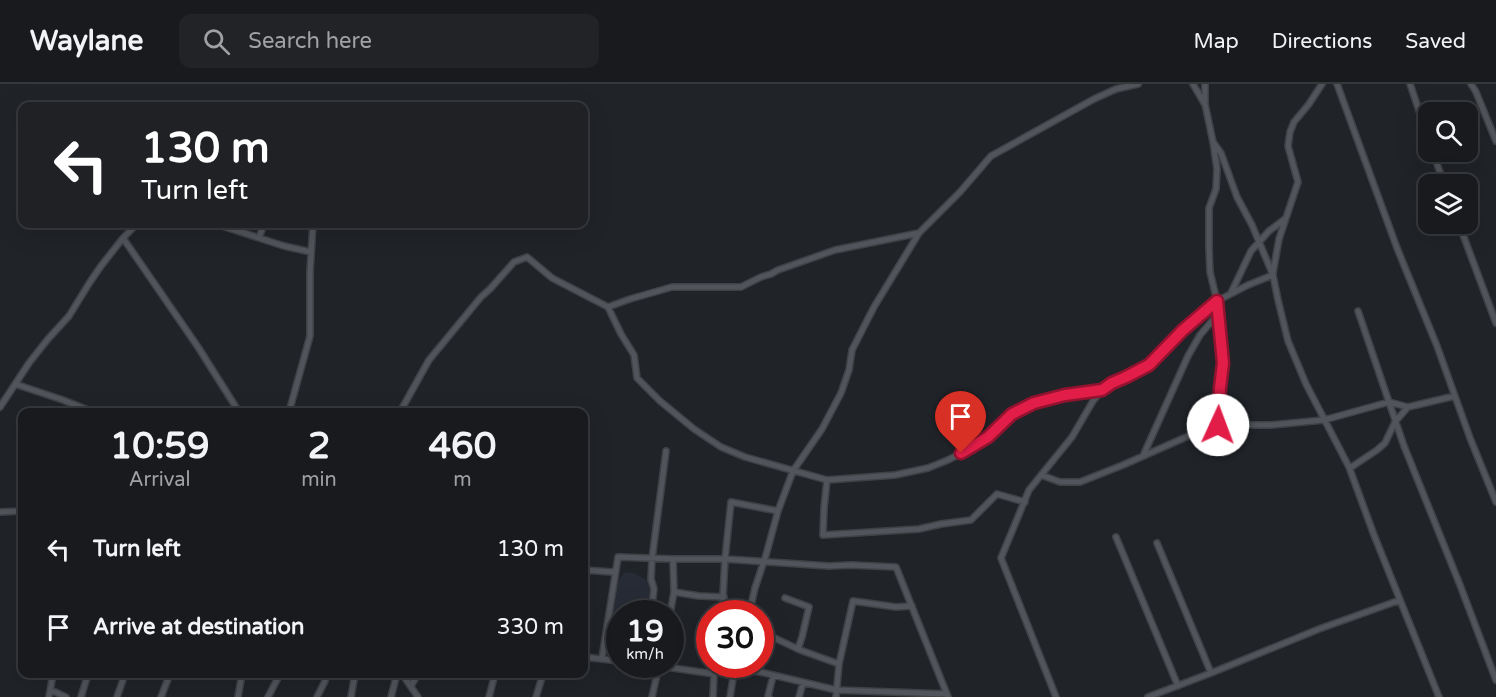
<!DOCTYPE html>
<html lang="en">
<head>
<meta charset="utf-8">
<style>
	body { margin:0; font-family:"Varela Round",sans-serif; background:#212327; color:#f1f3f6; height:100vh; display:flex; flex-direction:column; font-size:22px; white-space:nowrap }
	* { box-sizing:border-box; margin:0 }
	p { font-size:20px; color:#9fa1a4 }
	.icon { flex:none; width:33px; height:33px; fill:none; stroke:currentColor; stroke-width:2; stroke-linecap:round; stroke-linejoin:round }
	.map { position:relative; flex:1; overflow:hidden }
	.side { position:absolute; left:18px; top:324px; width:570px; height:270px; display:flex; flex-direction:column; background:#181a1e; border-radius:12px; box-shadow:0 6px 24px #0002,0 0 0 2px #36383c }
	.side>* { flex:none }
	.banner { position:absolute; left:18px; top:18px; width:570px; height:126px; border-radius:12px; box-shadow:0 6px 24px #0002,0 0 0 2px #36383c; background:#202124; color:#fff; overflow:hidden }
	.buttons { position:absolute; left:1418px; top:18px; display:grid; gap:12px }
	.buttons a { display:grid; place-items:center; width:60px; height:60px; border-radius:12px; background:#181a1e; box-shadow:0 6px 24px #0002,0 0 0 2px #36383c; font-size:30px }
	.speed { position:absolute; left:606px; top:516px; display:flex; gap:12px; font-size:30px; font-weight:700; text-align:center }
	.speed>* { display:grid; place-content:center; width:78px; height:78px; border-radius:50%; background:#181a1e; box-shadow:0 6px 24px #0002,0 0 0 2px #36383c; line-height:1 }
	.speed small { font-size:15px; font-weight:400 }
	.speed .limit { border:9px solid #d22; background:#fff; color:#111 }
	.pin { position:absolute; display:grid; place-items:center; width:51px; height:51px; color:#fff; margin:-62px -26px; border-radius:50% 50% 50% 0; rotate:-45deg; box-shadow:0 0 6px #0007 }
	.pin .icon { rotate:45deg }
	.me { position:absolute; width:66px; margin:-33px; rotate:2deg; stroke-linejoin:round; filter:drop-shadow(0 0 4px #0008) }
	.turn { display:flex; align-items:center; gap:21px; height:126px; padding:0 24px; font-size:27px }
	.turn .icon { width:78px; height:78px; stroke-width:2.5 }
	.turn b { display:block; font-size:42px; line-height:51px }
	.eta { display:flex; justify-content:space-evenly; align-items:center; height:102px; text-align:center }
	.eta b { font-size:36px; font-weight:700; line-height:42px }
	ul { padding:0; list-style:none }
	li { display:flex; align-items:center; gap:18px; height:78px; padding:0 24px }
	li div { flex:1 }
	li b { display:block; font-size:22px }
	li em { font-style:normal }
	header { display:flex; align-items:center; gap:36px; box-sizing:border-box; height:84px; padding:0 30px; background:#181a1e; border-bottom:2px solid #36383c }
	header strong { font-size:28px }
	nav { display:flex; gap:33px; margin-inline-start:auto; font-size:21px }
	.search { width:420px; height:54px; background:#212327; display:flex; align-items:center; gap:15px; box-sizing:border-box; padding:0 21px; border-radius:12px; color:#9fa1a4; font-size:22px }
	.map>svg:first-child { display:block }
	.built { fill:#262b36 }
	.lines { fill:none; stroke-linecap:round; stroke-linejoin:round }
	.street-casing { stroke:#3f4145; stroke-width:8 }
	.street { stroke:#51545a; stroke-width:5 }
	.route-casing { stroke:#92132f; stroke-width:15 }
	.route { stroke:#e11d48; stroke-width:10 }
</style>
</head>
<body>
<header>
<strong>Waylane</strong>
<div class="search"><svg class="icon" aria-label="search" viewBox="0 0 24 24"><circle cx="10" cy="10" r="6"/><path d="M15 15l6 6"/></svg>Search here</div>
<nav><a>Map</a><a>Directions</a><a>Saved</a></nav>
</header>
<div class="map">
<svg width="1496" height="613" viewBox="0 0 1496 613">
	<rect width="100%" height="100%" fill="#202328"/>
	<path class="built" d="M625 488 634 489 652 499 650 529 620 530 619 555 607 554 617 498Z"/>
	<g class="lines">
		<g class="street-casing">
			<path id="street" d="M1193 0 1204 19
				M1205 0V20L1213 58 1217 85 1216 105 1209 124V164L1210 188 1217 217 1223 279 1220 304 1218 341
				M1337 0 1397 164 1437 262 1470 354 1496 418
				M1410 0 1428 53
				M1471 0 1476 8 1496 57
				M1213 58 1221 69 1237 113 1252 141 1273 191 1278 216 1288 257 1306 300 1349 383 1374 451 1439 613
				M1433 68 1444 100
				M216 140 284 162 311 168
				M1459 140 1496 239
				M123 154 198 263 239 328
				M259 154 264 140
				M1273 189 1279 155 1298 98 1288 62 1290 48 1294 38 1309 20 1322 0
				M1231 209 1251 167 1269 147 1285 135
				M608 223 630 215 672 203H741L761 193 771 190 778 186 835 166 919 149
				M1358 227 1404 362 1460 501 1496 596
				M15 300 63 316 93 328
				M0 323 29 279 48 255 69 232 90 198 101 182 123 154 137 140
				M289 328 310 252V188L313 140
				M400 328 429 276 481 213 490 205 514 178 527 173 552 194 608 223 621 250 634 271 637 294 660 317 694 345 721 363 745 373 827 396 895 391 928 384 948 376 973 363 989 353 1012 330 1034 319 1065 311 1102 306
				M1143 372 1188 272 1200 251 1218 230
				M1350 384 1377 366 1385 359 1395 338 1408 323 1455 312
				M1041 391 1060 398H1080L1123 381 1202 346 1218 341H1271L1324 336 1389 318 1408 323
				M827 396 824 424 823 451 919 445 941 440 971 436 997 410 1025 418
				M0 428 22 427
				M1116 453 1178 602
				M1157 459 1211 589
				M673 475H725L829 482 851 481 896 483 948 613
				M584 486 612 488 616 486 618 473 673 475 674 508 699 512 724 513
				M785 514 809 523 802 553 798 565
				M651 530 654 505 651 495 652 475 666 367
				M670 530 674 508
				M722 530 725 475 731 418 778 427
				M749 530 755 504 766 471 778 427 793 387 822 345 841 309 849 286 852 266 874 223 919 149 960 108 991 72 1094 15 1116 5 1138 0
				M760 547 800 566 839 580
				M584 573 620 577
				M602 574 616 486
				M646 580 714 590
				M717 581 760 588 836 606 947 610
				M402 590 418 613
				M411 602 418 590
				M51 606 66 613
				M49 613 53 590
				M81 613 88 590
				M117 613 125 590
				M161 613 170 590
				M238 613 242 590
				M268 613 280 590
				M317 613 325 597 326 590
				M351 613 355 590
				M391 613 397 590
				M489 613 495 590
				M536 613 543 590
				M652 613 659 582
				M713 613 714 590 717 580
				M730 613 735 582
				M769 613 768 612 773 592
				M799 613 803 599
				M836 613 839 580 853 517 896 523 912 522
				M1056 613 1001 474 1029 406 1072 353 1093 317 1102 306 1112 299 1126 293 1149 281 1183 246 1217 217 1248 201 1273 191
				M1148 613 1211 589 1319 545 1400 516"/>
		</g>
		<use href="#street" class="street"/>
	</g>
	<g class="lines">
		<g class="route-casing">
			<path id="route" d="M961 369 988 353 1012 330 1034 319 1065 311 1102 306 1112 299 1126 293 1149 281 1183 246 1217 217 1223 279 1220 304 1218 341"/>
		</g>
		<use href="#route" class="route"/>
	</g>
</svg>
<div class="buttons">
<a><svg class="icon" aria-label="search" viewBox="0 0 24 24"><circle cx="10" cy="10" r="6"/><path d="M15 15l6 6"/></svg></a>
<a><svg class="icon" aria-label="layers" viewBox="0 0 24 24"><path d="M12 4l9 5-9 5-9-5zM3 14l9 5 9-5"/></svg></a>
</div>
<div class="speed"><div>19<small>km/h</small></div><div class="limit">30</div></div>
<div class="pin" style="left:961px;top:369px;background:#d93025"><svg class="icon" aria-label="arrive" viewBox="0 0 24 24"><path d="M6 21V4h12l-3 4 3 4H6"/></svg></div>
<svg class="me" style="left:1218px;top:341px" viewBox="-20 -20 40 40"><circle r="19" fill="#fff"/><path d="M0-13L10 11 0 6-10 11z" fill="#e11d48"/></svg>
<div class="banner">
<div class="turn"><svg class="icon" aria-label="left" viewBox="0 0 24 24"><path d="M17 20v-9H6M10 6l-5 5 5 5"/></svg><div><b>130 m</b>Turn left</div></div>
</div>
<section class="side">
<div class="eta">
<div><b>10:59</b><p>Arrival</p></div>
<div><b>2</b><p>min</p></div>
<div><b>460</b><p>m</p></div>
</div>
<ul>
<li><svg class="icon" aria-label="left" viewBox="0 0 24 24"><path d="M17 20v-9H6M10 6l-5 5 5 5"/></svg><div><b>Turn left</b></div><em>130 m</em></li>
<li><svg class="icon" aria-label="arrive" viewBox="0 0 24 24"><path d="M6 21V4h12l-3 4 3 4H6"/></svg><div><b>Arrive at destination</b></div><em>330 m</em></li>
</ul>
</section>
</div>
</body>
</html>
